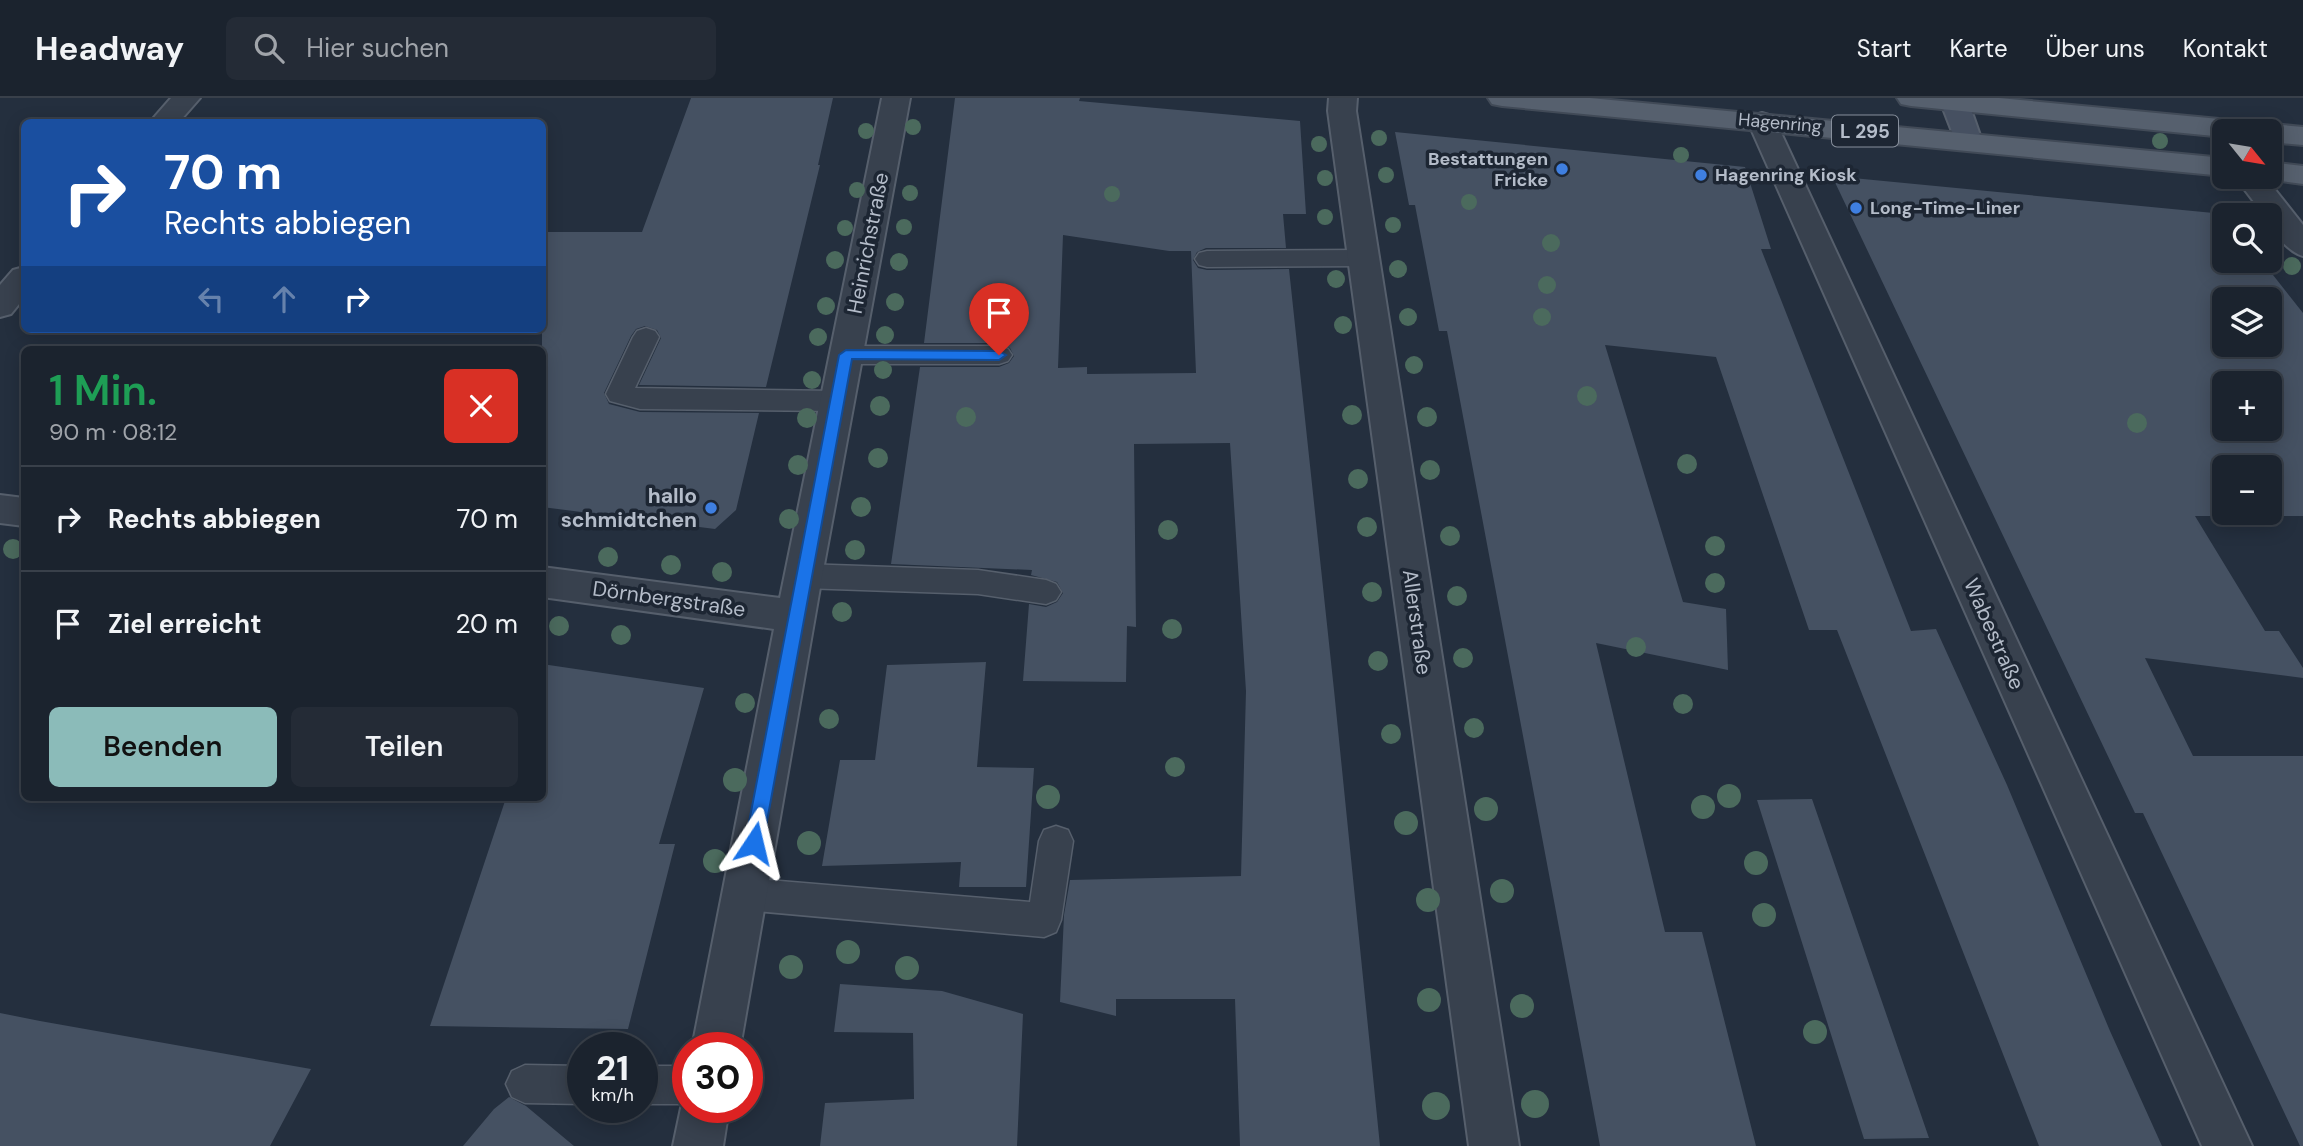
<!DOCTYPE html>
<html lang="de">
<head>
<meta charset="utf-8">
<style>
	body { margin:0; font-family:"DM Sans",sans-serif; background:#242b36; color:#f1f3f6; height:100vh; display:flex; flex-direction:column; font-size:26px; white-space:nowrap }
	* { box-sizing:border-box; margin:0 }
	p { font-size:23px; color:#a0a4aa }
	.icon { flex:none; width:38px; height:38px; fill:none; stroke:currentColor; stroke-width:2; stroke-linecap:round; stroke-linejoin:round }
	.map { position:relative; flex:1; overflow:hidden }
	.side { position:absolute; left:21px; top:248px; width:525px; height:455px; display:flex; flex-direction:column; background:#1b232e; border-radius:10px; box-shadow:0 4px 18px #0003,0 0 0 2px #39404a }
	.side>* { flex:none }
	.hud { position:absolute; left:21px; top:21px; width:525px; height:214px; border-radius:10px; box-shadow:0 4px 18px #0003,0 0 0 2px #39404a; background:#1a4fa0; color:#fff; overflow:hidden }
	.needle { width:46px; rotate:120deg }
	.buttons { position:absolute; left:2212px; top:21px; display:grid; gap:14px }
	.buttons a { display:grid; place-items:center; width:70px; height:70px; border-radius:10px; background:#1b232e; box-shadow:0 4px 18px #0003,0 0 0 2px #39404a; font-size:35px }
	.speed { position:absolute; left:567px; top:934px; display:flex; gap:14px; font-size:35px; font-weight:700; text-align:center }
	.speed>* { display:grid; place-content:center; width:91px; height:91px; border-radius:50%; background:#1b232e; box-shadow:0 4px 18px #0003,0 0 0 2px #39404a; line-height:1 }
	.speed small { font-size:18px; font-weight:400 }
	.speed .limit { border:10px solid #d22; background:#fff; color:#111 }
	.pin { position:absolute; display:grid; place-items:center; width:60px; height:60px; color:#fff; margin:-72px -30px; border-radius:50% 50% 50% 0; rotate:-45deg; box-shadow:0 0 7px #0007 }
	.pin .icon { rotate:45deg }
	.me { position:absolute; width:77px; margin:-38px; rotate:10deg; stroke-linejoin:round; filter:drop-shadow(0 0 5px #0008) }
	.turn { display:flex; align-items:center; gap:24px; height:147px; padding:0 28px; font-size:32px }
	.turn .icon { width:91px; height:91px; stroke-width:2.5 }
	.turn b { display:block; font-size:49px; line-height:60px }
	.lanes { display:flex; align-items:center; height:66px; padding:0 28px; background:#0003; justify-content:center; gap:35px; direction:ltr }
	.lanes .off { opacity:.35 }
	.round { display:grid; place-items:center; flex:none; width:74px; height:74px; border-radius:10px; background:#242b36 }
	.overview { display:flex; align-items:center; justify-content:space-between; height:119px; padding:0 28px }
	h1 { font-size:42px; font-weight:600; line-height:52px; color:#1e9e55 }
	.action { display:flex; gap:14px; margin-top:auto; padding:14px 28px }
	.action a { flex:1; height:80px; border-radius:10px; background:#8bbbb9; color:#111; font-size:28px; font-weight:600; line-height:80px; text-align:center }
	.action a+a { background:#242b36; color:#f1f3f6 }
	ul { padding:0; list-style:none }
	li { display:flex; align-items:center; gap:21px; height:105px; padding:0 28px; border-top:2px solid #39404a }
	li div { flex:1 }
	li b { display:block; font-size:26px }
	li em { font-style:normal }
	header { display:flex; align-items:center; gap:42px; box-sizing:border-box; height:98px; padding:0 35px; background:#1b232e; border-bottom:2px solid #39404a }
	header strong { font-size:33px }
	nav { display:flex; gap:38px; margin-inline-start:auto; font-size:24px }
	.search { width:490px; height:63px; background:#242b36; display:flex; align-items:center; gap:18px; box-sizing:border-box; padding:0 24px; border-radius:10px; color:#a0a4aa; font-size:26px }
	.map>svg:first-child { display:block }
	.building { fill:#455162; fill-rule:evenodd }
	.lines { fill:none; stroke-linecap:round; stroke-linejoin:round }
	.service-casing { stroke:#565f6c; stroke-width:3 }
	.minor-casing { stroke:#565f6c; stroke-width:4 }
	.secondary-casing { stroke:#565f6c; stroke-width:4 }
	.primary-casing { stroke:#414a57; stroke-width:4 }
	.service { fill:#38414e; fill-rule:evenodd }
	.minor { fill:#38414e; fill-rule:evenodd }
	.secondary { fill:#465061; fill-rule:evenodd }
	.primary { fill:#56606e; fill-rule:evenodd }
	.tree { fill:#4b6a5d }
	.route { fill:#1a73e8; stroke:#114b97; stroke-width:2 }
	.shop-dot { fill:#3f7fe0; stroke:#1d2633; stroke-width:2.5 }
	.labels { text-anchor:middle; stroke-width:7; stroke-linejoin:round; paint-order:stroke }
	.far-street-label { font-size:18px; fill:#b4bcc9; stroke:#1d2633 }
	.far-poi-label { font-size:18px; font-weight:bold; fill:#b4bcc9; stroke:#1d2633; text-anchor:start }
	.shield { fill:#1d2633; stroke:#878f9c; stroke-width:2 }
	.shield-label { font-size:19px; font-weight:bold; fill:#b4bcc9 }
	.street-label { font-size:21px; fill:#b4bcc9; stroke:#1d2633 }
	.poi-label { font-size:21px; font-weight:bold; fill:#b4bcc9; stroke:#1d2633; text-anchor:end }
</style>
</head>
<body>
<header>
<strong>Headway</strong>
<div class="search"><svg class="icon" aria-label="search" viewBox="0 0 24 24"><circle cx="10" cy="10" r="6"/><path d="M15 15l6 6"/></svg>Hier suchen</div>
<nav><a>Start</a><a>Karte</a><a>Über uns</a><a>Kontakt</a></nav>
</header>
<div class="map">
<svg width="2303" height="1048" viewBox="0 0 2303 1048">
	<rect width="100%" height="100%" fill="#242f3e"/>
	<path class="building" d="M691 0H833L818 67H820L766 289 639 287 661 240 657 232 645 228 636 231 631 238 604 295 609 306 640 314 759 315 736 412 715 431 542 409V134H642Z
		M955 0H1080L1079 3 1300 23 1306 116H1283L1286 150H1206L1197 154 1193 162 1198 170 1207 172 1289 171 1334 592 1380 1048H1240L1235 901H1116V918L1060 904 1064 817 1070 782 1241 778 1246 593 1230 345 1134 346 1136 529 1127 528 1126 584 1023 583 1029 506 1046 509 1057 504 1063 495 1057 484 1031 477 1032 472 891 466 920 269H999L1009 265 1014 258 1010 250 999 245H924ZM1063 137 1169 153H1191L1196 275 1087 276V269L1058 270Z
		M1395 34 1745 69 1771 151H1761L1911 533 1936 531 2007 687 2110 933 2162 1048H2039L1837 532H1809L1716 259 1605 247 1683 504 1726 511 1728 572 1596 545 1665 834H1702L1756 1048H1600L1447 233H1439L1415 107H1409Z
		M1832 78 2224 116V163H2262L2303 215V418H2195L2265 533H2279L2303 570V580L2145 560 2193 658H2303V1048H2300L2143 715H2135ZM2224 201H2270V247H2224ZM2224 285H2270V331H2224ZM2224 369H2270V415H2224Z
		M986 564 977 669 1034 670 1026 789H959L961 764 822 768 840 662H875L887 567Z
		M542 566 704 590 659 746H675L628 931 430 928 506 700H542Z
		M1812 701 1929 1040 1864 1041 1757 702Z
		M840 886 942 893 1023 916 1017 1048H820L825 1005 914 1001 913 935 834 934Z
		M0 915 40 923 311 971 270 1048H0Z
		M509 999 526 1008 574 1048H463L494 1011Z"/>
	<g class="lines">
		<g class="service-casing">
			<path id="service" d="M1364 152 1372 154 1376 160 1372 166 1364 168 1207 169 1199 167 1195 161 1199 155 1207 153Z
				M646 230 655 233 659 239 635 290 837 293 846 296 850 303 846 310 837 313 640 311 610 303 606 296 633 239 637 233Z
				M846 248H999L1008 251 1012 257 1008 263 999 266H846L837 263 833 257 837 251Z
				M803 466 978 472 1046 482 1056 486 1061 494 1056 502 1046 506 978 496 803 490 793 486 788 478 793 470Z
				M1056 728 1068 732 1073 743 1061 822 1056 834 1044 839 744 812 732 807 727 796 732 785 744 780 1030 804 1039 743 1044 732Z
				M525 967 583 968V1006L525 1005 512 999 506 986 512 973Z
				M642 968H688V1006H642Z"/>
		</g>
		<g class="minor-casing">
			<path id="minor" d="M171 0H200L179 24H150Z
				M882 0H910L822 478 740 950H692L774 531 542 499V469L780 500Z
				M1329 0H1357L1356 13 1519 1048H1469L1328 13Z
				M1762 15 1772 18 1776 24 2252 1048H2202L1748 24 1752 18Z
				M2235 79H2265L2303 127V158C2288 154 2270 133 2270 117H2264Z
				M24 169V200L11 216 0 219V187L13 172Z
				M0 397 24 400V428L0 425Z
				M688 993V1010H729L723 1048H673L681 1010Z"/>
		</g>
		<g class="secondary-casing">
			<path id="secondary" d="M1939 0H1967L1982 43 1978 49 1968 52 1958 49Z"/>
		</g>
		<g class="primary-casing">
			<path id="primary" d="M1488 0H1590L2224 60V78L1502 8 1492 6Z
				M1897 0H1999L2303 29V47L2270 44V33H2224V39L1911 8 1901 6Z
				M2270 64 2303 68V86L2260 80 2270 79Z"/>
		</g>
		<use href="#service" class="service"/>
		<use href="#minor" class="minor"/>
		<use href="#secondary" class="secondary"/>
		<use href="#primary" class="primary"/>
	</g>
	<g class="tree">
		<circle cx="913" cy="29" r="8"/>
		<circle cx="866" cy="33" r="8"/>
		<circle cx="1379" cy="40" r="8"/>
		<circle cx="2160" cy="43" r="8"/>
		<circle cx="1319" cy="46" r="8"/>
		<circle cx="1681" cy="57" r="8"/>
		<circle cx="1386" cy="77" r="8"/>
		<circle cx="1325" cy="80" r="8"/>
		<circle cx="857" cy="92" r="8"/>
		<circle cx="910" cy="95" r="8"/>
		<circle cx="1112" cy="96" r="8"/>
		<circle cx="1469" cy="104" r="8"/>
		<circle cx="1325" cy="119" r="8"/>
		<circle cx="1393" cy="127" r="8"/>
		<circle cx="904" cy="129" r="8"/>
		<circle cx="845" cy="130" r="8"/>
		<circle cx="1551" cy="145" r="9"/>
		<circle cx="835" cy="162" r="9"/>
		<circle cx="899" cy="164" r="9"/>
		<circle cx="2292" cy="168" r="9"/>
		<circle cx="1398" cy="171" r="9"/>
		<circle cx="1336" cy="181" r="9"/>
		<circle cx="1547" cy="187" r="9"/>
		<circle cx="895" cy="204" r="9"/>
		<circle cx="826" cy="208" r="9"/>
		<circle cx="1408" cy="219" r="9"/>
		<circle cx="1542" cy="219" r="9"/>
		<circle cx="1343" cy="227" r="9"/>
		<circle cx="885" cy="237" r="9"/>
		<circle cx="818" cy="239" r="9"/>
		<circle cx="1414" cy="267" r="9"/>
		<circle cx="883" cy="272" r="9"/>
		<circle cx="812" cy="282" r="9"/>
		<circle cx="1587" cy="298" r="10"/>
		<circle cx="880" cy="308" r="10"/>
		<circle cx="1352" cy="317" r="10"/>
		<circle cx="966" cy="319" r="10"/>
		<circle cx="1427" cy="319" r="10"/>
		<circle cx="807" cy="320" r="10"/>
		<circle cx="2137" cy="325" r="10"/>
		<circle cx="878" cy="360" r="10"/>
		<circle cx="1687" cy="366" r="10"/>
		<circle cx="798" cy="367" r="10"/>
		<circle cx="1430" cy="372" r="10"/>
		<circle cx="1358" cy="381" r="10"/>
		<circle cx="861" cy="409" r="10"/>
		<circle cx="789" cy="421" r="10"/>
		<circle cx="1367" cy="429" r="10"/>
		<circle cx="1168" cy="432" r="10"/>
		<circle cx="1450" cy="438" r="10"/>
		<circle cx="1715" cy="448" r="10"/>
		<circle cx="13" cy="451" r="10"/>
		<circle cx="855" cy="452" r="10"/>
		<circle cx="608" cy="459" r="10"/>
		<circle cx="671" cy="467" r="10"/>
		<circle cx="722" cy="474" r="10"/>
		<circle cx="1715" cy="485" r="10"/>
		<circle cx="1372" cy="494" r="10"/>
		<circle cx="1457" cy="498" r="10"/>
		<circle cx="842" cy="514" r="10"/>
		<circle cx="559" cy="528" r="10"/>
		<circle cx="1172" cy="531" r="10"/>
		<circle cx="621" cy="537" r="10"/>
		<circle cx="1636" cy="549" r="10"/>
		<circle cx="1463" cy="560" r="10"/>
		<circle cx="1378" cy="563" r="10"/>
		<circle cx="745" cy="605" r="10"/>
		<circle cx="1683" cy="606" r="10"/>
		<circle cx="829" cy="621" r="10"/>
		<circle cx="1474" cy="630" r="10"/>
		<circle cx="1391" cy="636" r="10"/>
		<circle cx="1175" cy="669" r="10"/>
		<circle cx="735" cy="682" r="12"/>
		<circle cx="1729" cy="698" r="12"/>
		<circle cx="1048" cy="699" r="12"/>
		<circle cx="1703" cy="709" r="12"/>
		<circle cx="1486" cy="711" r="12"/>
		<circle cx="1406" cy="725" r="12"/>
		<circle cx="809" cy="745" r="12"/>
		<circle cx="715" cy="763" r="12"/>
		<circle cx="1756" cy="765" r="12"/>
		<circle cx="1502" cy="793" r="12"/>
		<circle cx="1428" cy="802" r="12"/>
		<circle cx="1764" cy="817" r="12"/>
		<circle cx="848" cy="854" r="12"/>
		<circle cx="791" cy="869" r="12"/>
		<circle cx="907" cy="870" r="12"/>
		<circle cx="1429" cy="902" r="12"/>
		<circle cx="1522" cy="908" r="12"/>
		<circle cx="1815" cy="934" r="12"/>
		<circle cx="1535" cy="1006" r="14"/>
		<circle cx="1436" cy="1008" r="14"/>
	</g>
	<path class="route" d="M846 252 999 253 1006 257 999 262 852 261 763 745 760 751 754 753 747 751 745 745 839 257Z"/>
	<g class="shop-dot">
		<circle cx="1562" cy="71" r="7"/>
		<circle cx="1701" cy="77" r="7"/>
		<circle cx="1856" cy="110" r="7"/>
		<circle cx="711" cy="410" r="7"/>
	</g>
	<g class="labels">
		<g class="far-street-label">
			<text transform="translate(1780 25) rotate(5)" y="6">Hagenring</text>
		</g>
		<g class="far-poi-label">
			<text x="1548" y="67" text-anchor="end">Bestattungen<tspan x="1548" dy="21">Fricke</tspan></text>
			<text x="1715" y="83">Hagenring Kiosk</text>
			<text x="1870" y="116">Long-Time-Liner</text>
		</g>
		<rect class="shield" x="1832" y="17.5" width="66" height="31" rx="5"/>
		<g class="shield-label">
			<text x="1865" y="40">L 295</text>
		</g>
		<g class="street-label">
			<text transform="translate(868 145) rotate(-79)" y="7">Heinrichstraße</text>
			<text transform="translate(669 501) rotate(8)" y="7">Dörnbergstraße</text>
			<text transform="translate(1417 524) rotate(82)" y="7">Allerstraße</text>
			<text transform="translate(1994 536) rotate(66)" y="7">Wabestraße</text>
		</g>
		<g class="poi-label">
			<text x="697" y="405">hallo<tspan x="697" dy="24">schmidtchen</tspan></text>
		</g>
	</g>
</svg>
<div class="buttons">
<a><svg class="needle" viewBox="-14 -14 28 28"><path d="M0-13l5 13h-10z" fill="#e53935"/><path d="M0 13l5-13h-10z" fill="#a0a4aa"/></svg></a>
<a><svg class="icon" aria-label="search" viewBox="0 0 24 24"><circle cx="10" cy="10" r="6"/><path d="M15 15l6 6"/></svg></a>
<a><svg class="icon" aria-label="layers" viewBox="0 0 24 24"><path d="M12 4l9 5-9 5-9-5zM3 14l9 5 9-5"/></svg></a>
<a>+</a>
<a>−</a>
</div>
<div class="speed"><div>21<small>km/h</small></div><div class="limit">30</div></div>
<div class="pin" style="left:999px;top:257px;background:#d93025"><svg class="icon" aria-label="arrive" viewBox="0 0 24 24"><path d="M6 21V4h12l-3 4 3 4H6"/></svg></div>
<svg class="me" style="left:754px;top:745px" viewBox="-20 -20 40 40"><path d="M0-17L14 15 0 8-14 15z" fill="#1a73e8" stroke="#fff" stroke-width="4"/></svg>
<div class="hud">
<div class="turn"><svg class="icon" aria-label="right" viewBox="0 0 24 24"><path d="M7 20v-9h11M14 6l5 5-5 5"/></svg><div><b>70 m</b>Rechts abbiegen</div></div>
<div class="lanes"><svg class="icon off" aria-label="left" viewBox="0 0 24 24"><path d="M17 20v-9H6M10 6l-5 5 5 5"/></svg><svg class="icon off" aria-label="ahead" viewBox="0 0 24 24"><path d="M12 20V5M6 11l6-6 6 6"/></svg><svg class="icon" aria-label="right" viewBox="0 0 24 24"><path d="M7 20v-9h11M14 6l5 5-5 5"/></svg></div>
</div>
<section class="side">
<div class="overview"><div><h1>1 Min.</h1><p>90 m · 08:12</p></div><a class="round" style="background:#d93025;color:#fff"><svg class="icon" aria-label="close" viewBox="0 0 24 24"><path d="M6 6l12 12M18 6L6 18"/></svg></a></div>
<ul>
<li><svg class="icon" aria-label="right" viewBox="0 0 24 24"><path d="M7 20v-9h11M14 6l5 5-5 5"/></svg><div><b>Rechts abbiegen</b></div><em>70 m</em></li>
<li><svg class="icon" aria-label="arrive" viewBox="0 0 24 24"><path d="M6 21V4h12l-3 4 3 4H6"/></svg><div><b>Ziel erreicht</b></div><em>20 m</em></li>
</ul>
<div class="action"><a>Beenden</a><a>Teilen</a></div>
</section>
</div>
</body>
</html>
